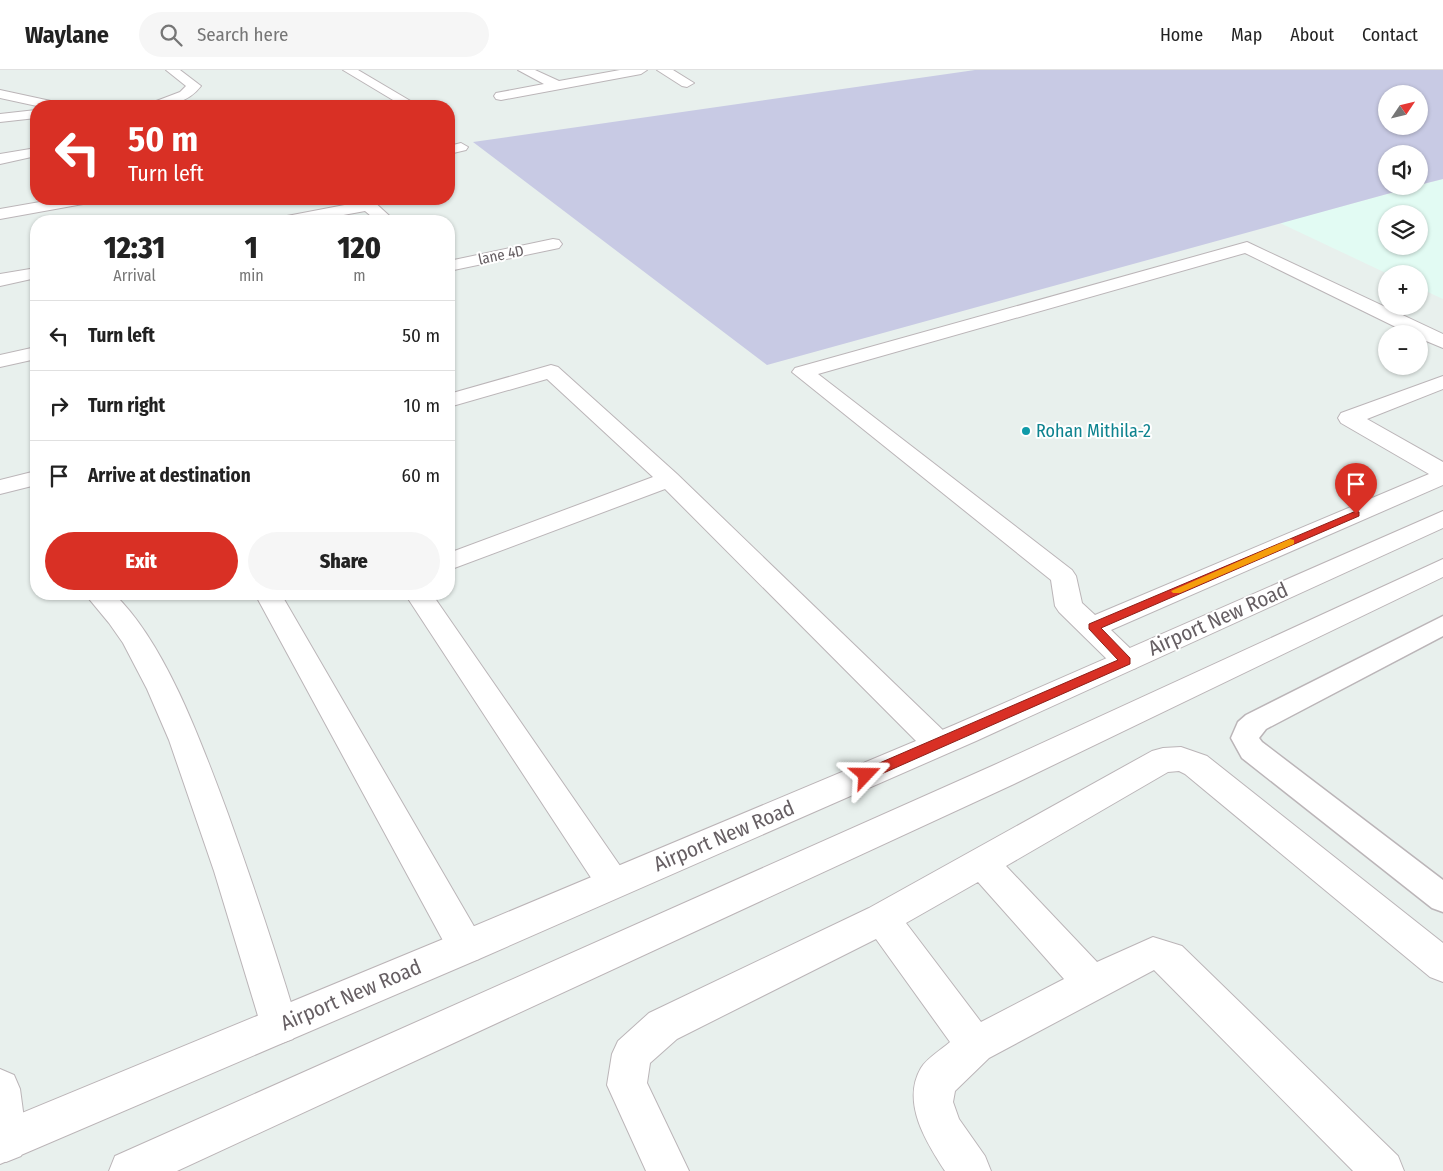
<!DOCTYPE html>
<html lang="en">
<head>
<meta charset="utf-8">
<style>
	body { margin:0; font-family:"Fira Sans Condensed",sans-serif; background:#f6f6f6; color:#222; height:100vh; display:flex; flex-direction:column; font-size:19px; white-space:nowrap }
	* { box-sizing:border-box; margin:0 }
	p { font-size:16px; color:#767676 }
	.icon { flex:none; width:28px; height:28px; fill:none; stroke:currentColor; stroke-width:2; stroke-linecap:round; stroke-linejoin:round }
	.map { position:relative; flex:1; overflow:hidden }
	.panel { position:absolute; left:30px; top:145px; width:425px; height:385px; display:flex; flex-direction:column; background:#fff; border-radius:20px; box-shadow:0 1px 4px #0004 }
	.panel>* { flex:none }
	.banner { position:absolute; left:30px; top:30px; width:425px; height:105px; border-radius:20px; box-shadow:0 1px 4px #0004; background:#d93025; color:#fff; overflow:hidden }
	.needle { width:32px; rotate:55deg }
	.controls { position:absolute; left:1378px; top:15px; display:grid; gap:10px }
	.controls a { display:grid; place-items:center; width:50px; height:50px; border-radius:50%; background:#fff; box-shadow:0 1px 4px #0004; font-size:25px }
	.pin { position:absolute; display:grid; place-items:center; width:42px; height:42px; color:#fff; margin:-51px -21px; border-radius:50% 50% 50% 0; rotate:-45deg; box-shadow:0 0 5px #0007 }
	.pin .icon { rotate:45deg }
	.me { position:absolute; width:55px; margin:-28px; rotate:67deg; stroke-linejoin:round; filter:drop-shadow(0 0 4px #0008) }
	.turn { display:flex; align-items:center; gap:18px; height:105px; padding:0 15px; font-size:22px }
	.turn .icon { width:65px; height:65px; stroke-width:2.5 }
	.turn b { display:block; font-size:35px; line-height:42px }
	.eta { display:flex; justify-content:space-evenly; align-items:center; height:85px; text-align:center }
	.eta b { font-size:30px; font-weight:800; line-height:35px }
	.primary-button { display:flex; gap:10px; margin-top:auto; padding:10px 15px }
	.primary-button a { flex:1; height:58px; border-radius:30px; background:#d93025; color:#fff; font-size:20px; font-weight:800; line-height:58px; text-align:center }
	.primary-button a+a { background:#f6f6f6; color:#222 }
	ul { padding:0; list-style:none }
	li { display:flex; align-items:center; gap:15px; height:70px; padding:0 15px; border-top:1px solid #e0e0e0 }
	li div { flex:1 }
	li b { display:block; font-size:19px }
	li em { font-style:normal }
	header { display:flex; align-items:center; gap:30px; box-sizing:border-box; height:70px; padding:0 25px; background:#fff; border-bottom:1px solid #e0e0e0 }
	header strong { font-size:24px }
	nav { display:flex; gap:28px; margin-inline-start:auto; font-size:18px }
	.search { width:350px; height:45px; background:#f6f6f6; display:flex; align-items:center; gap:12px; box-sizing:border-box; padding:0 18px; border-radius:28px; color:#767676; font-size:19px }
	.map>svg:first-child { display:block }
	.commercial { fill:#e2fbf3; fill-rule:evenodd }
	.green { fill:#c8cae4; fill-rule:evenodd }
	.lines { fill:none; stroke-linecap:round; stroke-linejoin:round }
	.service-casing { stroke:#bbb5b8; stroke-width:3 }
	.minor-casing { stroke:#bbb5b8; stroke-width:2 }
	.secondary-casing { stroke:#bbb4b7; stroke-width:2 }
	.service { fill:#fff; fill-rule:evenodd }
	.minor { fill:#fff; fill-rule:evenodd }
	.secondary { fill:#fff; fill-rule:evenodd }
	.route { fill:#d93025; stroke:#8d1f18 }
	.slow { fill:#f59e0b }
	.culture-dot { fill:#0f9aa8; stroke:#fff; stroke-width:2 }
	.labels { text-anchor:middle; stroke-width:4; stroke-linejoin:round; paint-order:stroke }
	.far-street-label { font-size:15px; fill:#665f63; stroke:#fff }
	.culture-label { font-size:18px; fill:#0d838f; stroke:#fff; text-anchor:start }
	.near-street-label { font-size:21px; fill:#665f63; stroke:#fff }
</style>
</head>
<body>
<header>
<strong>Waylane</strong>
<div class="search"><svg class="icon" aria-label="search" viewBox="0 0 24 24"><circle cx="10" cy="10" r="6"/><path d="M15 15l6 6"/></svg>Search here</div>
<nav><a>Home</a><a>Map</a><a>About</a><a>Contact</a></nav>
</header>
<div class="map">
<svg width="1443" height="1101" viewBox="0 0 1443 1101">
	<rect width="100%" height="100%" fill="#e8f0ed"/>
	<path class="commercial" d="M1443 109V229L1419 218V204H1388L1280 153ZM1386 144H1419V176H1386Z"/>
	<path class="green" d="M975 0H1443V109L1419 115V84H1386V116H1416L767 295 473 72ZM1386 24H1419V56H1386Z"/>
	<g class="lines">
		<g class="service-casing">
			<path id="service" d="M1443 546V566L1266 659 1259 668 1262 672 1443 810V842L1432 838 1242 688 1231 668 1238 652 1246 645Z"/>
		</g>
		<g class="minor-casing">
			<path id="minor" d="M166 0H180L201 16C188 33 169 36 149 36L151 33 180 22 186 16Z
				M343 0H358L419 36H403Z
				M518 0H535L559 11 620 0H647L641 4 501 30 496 29 494 26 496 23 544 14Z
				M657 0H673L694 13 687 17 682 16Z
				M0 20 60 33 62 36H37L0 28Z
				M36 40V48L0 52V44Z
				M461 73 468 77 466 80 449 84V76Z
				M36 78V86L0 94V84Z
				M57 129H91L83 134 0 149V139Z
				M353 129H371L395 151H377L365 141 311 151H279L281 147 287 146 355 133Z
				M553 169 559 170 562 174 559 178 449 201V191Z
				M1247 172 1443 264V278L1419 268V264H1410L1245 183 818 304 1072 500 1076 506 1082 533 1095 545 1429 404 1341 353 1338 348 1341 343 1443 306V319L1367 349 1443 392V415L1111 560 1136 584 1140 591 1136 598 1126 601 1116 598 1059 542 1055 536 1051 510 792 302 795 298Z
				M36 198V208L0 216V204Z
				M36 277V289L0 297V285Z
				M551 295 558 297 677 404 949 666 953 674 949 682 938 686 927 682 665 419 449 500V483L653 407 547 309 449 337V324Z
				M36 401V415L0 424V410Z
				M85 524H114C166 573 203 677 228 744 253 814 277 885 298 956L293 969 279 974 265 969 214 801 169 670 147 619 123 573 109 553Z
				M255 524H281L479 865 484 877 479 889 466 893 453 889Z
				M405 524H432L625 803 630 813 625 823 613 828 601 823Z
				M1181 677 1207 686 1443 873V912L1430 907 1185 704 1179 701 1168 702 1006 796 1097 892 1153 867 1182 876 1398 1086 1404 1101H1353L1154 900 989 988 955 1021 953 1032 959 1049 985 1086 991 1101H945C926 1072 901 1032 921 998 927 988 941 980 950 972L876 869 677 969 650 993 647 1013 689 1101H646L607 1015 612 984 618 971 649 943 869 838 1152 681 1163 678ZM978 812 1064 909 981 952 906 853Z
				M0 999 14 1005 20 1019 27 1071 21 1086 6 1092 0 1089Z"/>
		</g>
		<g class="secondary-casing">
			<path id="secondary" d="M1443 441V458L976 671 479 889 0 1094V1052L453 865 954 655Z
				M1443 489V507L1014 714 177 1101H109L115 1086 992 696Z"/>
		</g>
		<use href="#service" class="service"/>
		<use href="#minor" class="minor"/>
		<use href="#secondary" class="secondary"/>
	</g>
	<path class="route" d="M1356 441 1359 442V446L1101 558 1130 588V594L870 709H861L859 705 861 701 1118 590 1089 559V554Z"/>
	<path class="slow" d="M1290 469 1294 470V474L1180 523H1173L1171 521Z"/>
	<circle class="culture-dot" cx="1026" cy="361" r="5"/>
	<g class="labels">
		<g class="far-street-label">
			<text transform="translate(501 185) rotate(-12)" y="5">lane 4D</text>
		</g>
		<g class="culture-label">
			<text x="1036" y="367">Rohan Mithila-2</text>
		</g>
		<g class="near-street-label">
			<text transform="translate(1218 549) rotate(-24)" y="7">Airport New Road</text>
			<text transform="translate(724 766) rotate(-23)" y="7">Airport New Road</text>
			<text transform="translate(351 925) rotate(-23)" y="7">Airport New Road</text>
		</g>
	</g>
</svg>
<div class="controls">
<a><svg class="needle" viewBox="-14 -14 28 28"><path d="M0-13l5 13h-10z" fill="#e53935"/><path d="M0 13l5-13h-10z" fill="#767676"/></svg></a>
<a><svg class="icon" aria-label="sound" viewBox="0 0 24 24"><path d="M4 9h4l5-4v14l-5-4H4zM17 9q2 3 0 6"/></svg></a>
<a><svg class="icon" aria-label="layers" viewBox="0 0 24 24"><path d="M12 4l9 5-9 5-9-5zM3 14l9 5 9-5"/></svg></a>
<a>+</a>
<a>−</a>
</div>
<div class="pin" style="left:1356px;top:444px;background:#d93025"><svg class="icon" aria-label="arrive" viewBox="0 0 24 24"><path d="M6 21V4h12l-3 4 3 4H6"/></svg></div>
<svg class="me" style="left:866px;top:705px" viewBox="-20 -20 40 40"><path d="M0-17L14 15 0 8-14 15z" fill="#d93025" stroke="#fff" stroke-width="4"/></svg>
<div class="banner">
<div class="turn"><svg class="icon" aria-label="left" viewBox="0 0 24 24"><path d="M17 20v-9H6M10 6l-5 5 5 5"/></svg><div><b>50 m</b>Turn left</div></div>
</div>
<section class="panel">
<div class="eta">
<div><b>12:31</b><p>Arrival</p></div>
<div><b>1</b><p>min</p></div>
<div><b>120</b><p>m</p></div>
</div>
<ul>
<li><svg class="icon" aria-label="left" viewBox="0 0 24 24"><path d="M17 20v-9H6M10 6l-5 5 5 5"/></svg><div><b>Turn left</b></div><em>50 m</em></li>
<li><svg class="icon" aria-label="right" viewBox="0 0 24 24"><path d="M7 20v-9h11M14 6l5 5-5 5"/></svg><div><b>Turn right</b></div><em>10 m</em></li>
<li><svg class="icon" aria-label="arrive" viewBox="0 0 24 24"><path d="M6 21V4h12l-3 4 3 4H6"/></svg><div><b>Arrive at destination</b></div><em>60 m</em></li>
</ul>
<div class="primary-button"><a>Exit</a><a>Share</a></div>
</section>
</div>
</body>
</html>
